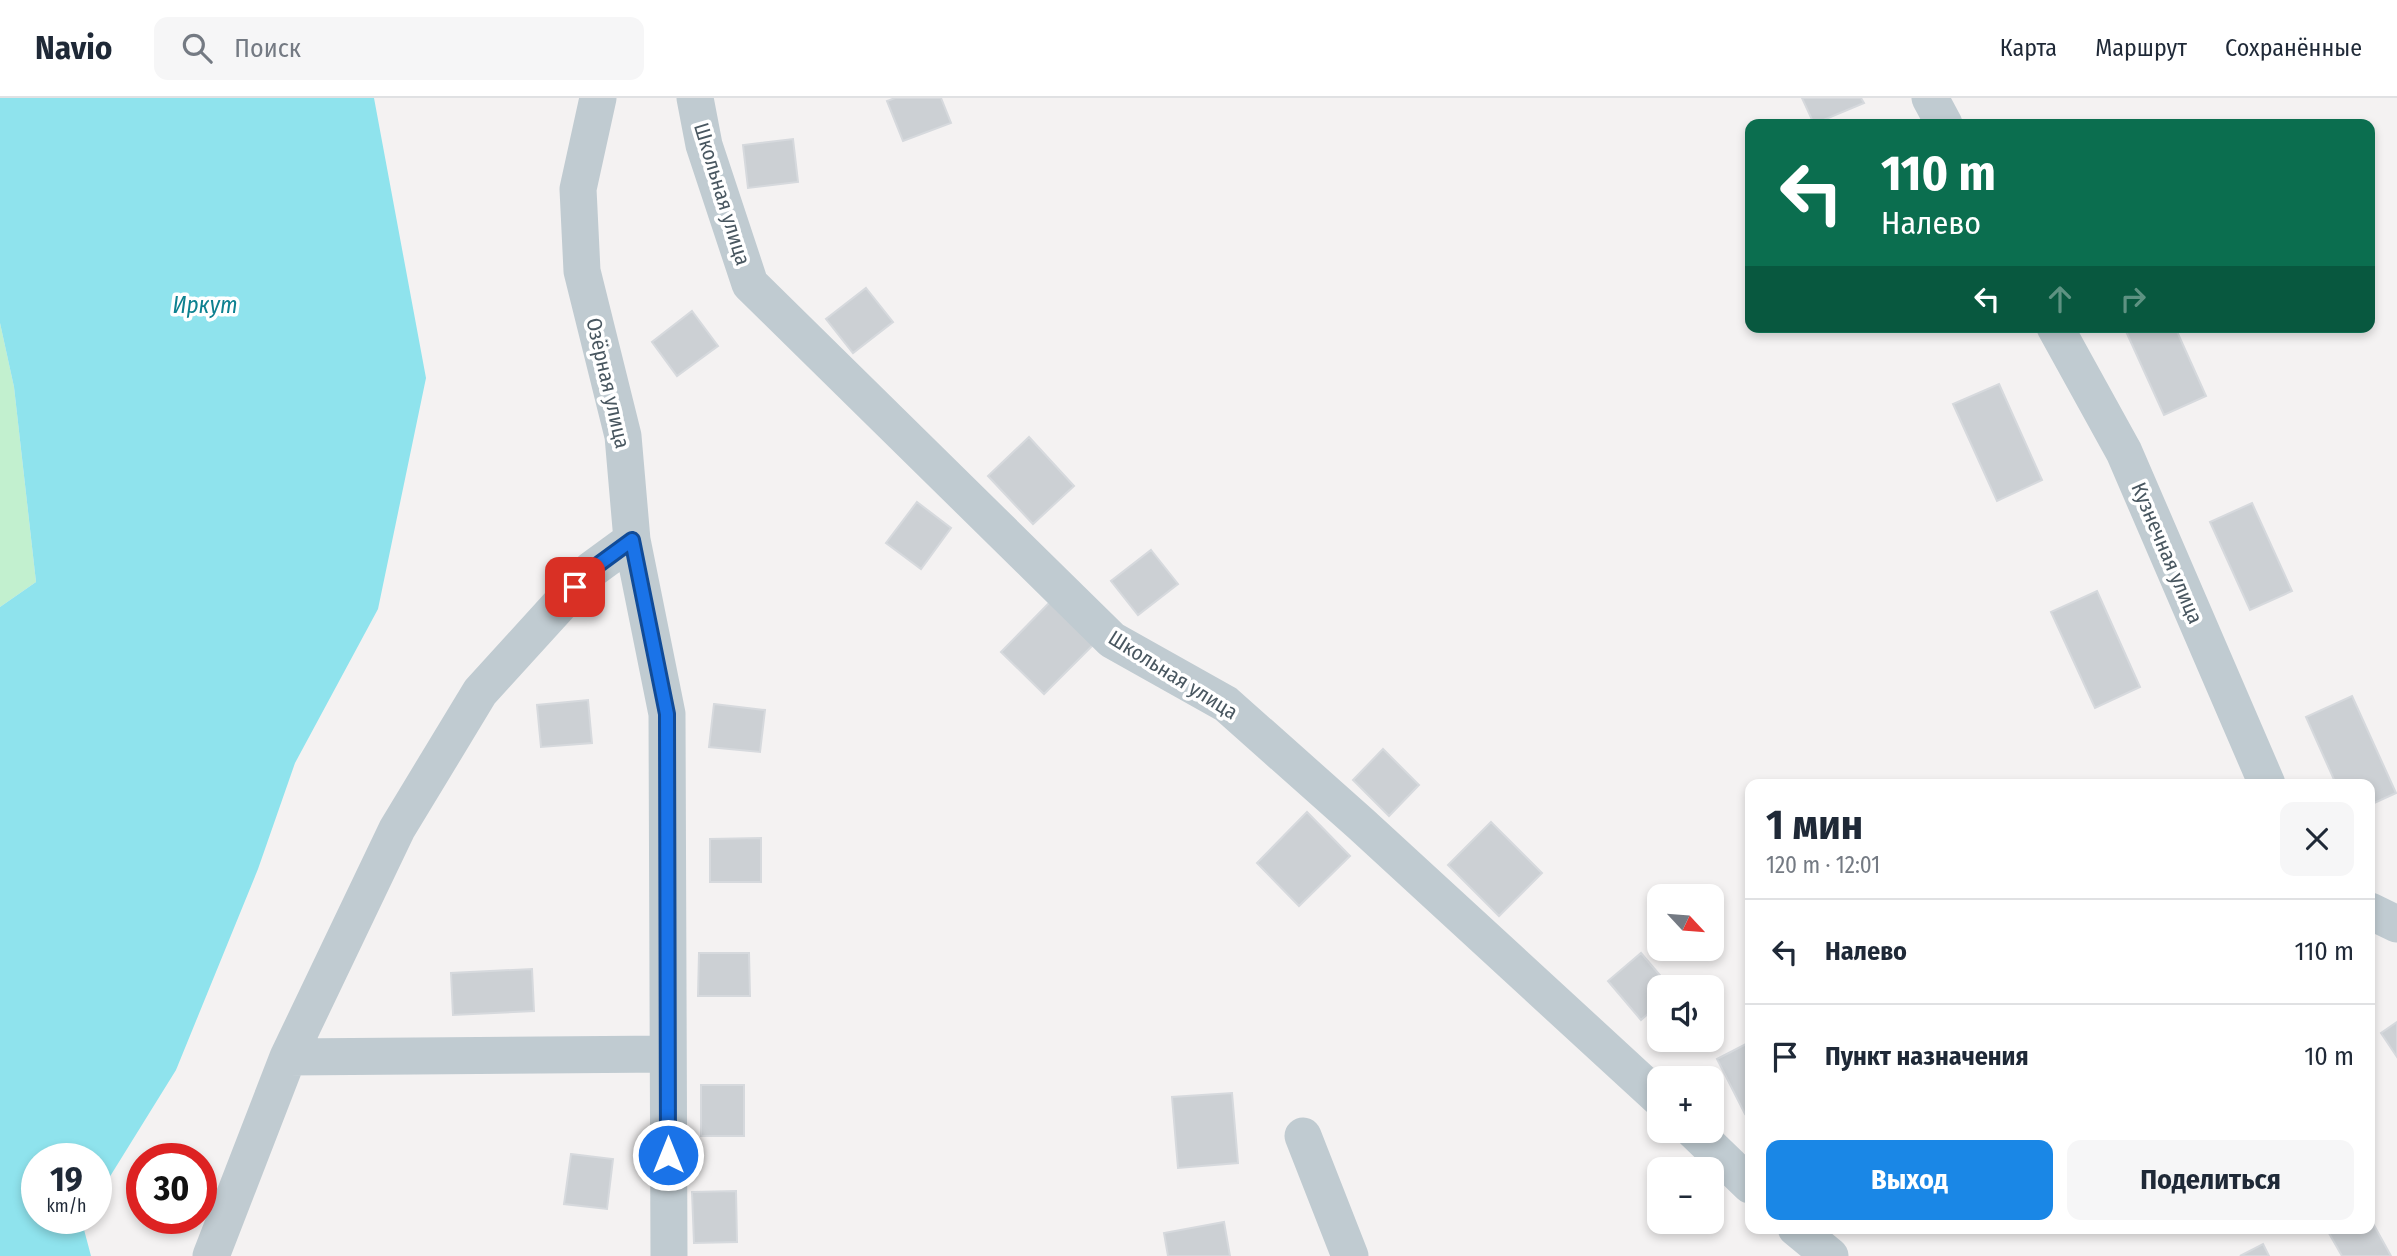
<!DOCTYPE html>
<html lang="ru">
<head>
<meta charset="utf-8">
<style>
	body { margin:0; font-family:"Fira Sans Condensed",sans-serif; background:#f6f6f7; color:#1f2937; height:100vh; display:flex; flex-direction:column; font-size:26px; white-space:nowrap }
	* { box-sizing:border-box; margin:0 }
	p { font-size:23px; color:#747a83 }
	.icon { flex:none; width:38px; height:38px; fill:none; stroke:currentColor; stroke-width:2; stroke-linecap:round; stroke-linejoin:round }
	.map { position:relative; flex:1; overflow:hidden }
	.sheet { position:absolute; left:1745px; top:681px; width:630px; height:455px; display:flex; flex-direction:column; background:#fff; border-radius:14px; box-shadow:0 4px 10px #0003 }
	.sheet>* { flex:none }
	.hud { position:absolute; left:1745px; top:21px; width:630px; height:214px; border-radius:14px; box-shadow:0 4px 10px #0003; background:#0b6e4f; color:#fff; overflow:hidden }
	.needle { width:46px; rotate:116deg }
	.controls { position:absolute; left:1647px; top:786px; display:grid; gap:14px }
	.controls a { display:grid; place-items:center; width:77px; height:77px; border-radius:14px; background:#fff; box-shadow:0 4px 10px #0003; font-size:35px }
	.speed { position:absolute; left:21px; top:1045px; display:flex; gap:14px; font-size:35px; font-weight:700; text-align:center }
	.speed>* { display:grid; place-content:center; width:91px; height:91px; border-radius:50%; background:#fff; box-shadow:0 4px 10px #0003; line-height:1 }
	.speed small { font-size:18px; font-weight:400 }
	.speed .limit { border:10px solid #d22; background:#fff; color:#111 }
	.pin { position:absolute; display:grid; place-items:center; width:60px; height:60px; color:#fff; margin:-30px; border-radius:14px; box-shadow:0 4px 10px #0006 }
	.me { position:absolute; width:77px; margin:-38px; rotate:0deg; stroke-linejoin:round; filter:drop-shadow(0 0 5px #0008) }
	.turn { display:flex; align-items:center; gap:24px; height:147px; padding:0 21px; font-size:32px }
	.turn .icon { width:91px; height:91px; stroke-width:2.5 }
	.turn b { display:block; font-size:49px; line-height:60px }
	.lanes { display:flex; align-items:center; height:66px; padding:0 21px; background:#0003; justify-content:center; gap:35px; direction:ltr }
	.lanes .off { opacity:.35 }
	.round { display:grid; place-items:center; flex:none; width:74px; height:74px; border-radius:14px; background:#f6f6f7 }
	.head { display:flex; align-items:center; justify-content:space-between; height:119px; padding:0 21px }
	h1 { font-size:42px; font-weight:700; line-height:52px }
	.primary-button { display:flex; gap:14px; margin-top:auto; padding:14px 21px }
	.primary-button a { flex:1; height:80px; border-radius:14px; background:#1a87e6; color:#fff; font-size:28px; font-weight:700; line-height:80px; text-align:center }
	.primary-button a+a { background:#f6f6f7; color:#1f2937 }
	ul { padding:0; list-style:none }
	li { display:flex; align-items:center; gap:21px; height:105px; padding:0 21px; border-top:2px solid #e0e1e3 }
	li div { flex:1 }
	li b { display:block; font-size:26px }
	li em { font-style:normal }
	header { display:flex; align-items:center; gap:42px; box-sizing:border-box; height:98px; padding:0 35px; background:#fff; border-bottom:2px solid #e0e1e3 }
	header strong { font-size:33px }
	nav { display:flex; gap:38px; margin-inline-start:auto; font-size:24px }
	.search { width:490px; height:63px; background:#f6f6f7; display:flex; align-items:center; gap:18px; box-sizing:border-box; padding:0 24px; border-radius:14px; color:#747a83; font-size:26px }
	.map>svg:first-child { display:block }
	.green { fill:#c2f0cf }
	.water { fill:#8fe3ed }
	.building { fill:#ccd0d4; stroke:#d6d9dd; stroke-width:2 }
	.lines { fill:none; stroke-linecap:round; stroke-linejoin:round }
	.minor { stroke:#c0cbd1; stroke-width:37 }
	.route-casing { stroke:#114b97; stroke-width:18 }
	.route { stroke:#1a73e8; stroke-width:12 }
	.labels { text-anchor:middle; stroke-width:7; stroke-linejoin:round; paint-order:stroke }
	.street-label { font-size:21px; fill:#495760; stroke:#fff }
	.water-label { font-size:23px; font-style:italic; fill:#0d8190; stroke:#fff }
</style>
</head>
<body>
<header>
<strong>Navio</strong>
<div class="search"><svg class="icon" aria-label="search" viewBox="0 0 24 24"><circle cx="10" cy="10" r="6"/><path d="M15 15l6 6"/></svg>Поиск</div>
<nav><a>Карта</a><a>Маршрут</a><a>Сохранённые</a></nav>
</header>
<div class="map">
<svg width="2397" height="1158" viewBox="0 0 2397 1158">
	<rect width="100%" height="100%" fill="#f4f2f2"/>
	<path class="green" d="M0 225 14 289 36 484 0 509Z"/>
	<path class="water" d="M0 0H374L426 280 378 511 295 665 258 771 176 972 96 1101V1060H37V1120H84L82 1124 91 1158H0V509L36 484 14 289 0 225Z"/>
	<path class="building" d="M895 0H941L951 25 903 43 887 3Z
		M1802 0H1861L1864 5 1814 26Z
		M793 41 798 84 748 90 743 47Z
		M866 190 893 224 853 255 826 221Z
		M692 213 718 248 677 278 652 244Z
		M2124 229H2175L2206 298 2164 317Z
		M1999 286 2042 382 1997 403 1953 306Z
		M1029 339 1074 388 1033 426 988 378Z
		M917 404 951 430 921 471 886 445Z
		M2252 405 2292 493 2250 512 2210 424Z
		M1151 452 1178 486 1138 517 1111 483Z
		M2097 493 2140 589 2095 610 2051 514Z
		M1052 502 1095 545 1044 596 1001 554Z
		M2352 598 2396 695 2370 707V686H2336L2306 619Z
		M588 602 592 645 541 649 537 607Z
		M714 606 765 612 760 654 709 649Z
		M1383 651 1419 687 1389 718 1353 682Z
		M1307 714 1350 758 1299 808 1257 765Z
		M1491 724 1542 775 1499 818 1448 767Z
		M761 740V784H710V741Z
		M699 855H749L750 898H698Z
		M1641 855 1670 889H1659V906L1641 922 1608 883Z
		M532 871 534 913 453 917 451 875Z
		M2397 924V959L2381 935Z
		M1750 944V1014L1745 1016 1717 961Z
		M701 987H744V1038H701Z
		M1232 995 1238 1065 1178 1070 1172 999Z
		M571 1056 613 1061 607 1111 564 1106Z
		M736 1093 737 1144 694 1145 692 1094Z
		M2370 1120 2391 1158H2342L2326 1130H2370Z
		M1224 1124 1230 1158H1168L1164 1135Z
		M2263 1146 2269 1158H2240Z"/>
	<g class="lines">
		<path class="minor" d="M598 0 578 91 582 173 623 338 632 442 667 616 669 1158
			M695 0 704 47 750 186 1112 542 1226 606 1361 726 1659 1000
			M1930 0 1944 26
			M2055 229 2124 354 2267 686
			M2370 813 2397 826
			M288 959 668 956
			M1693 1032 1750 1087
			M1303 1038 1350 1158
			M1796 1130 1830 1158
			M211 1158 288 959 397 731 480 594 591 472 632 442"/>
	</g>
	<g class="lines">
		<g class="route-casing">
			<path id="route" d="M575 489 591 472 632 442 667 616 668 1057"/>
		</g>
		<use href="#route" class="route"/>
	</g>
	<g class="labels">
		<g class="street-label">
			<text transform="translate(722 96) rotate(73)" y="7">Школьная улица</text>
			<text transform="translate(608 285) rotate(77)" y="7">Озёрная улица</text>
			<text transform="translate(2167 455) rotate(67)" y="7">Кузнечная улица</text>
			<text transform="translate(1173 577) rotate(32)" y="7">Школьная улица</text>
		</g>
		<g class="water-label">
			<text x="205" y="215">Иркут</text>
		</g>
	</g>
</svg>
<div class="controls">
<a><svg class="needle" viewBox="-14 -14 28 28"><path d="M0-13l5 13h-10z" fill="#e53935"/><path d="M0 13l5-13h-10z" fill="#747a83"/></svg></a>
<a><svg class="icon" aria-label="sound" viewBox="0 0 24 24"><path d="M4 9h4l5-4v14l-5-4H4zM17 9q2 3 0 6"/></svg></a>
<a>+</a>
<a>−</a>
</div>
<div class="speed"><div>19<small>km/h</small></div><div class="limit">30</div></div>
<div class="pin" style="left:575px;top:489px;background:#d93025"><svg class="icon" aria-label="arrive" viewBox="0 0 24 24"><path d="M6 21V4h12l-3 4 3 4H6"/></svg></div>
<svg class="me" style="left:668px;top:1057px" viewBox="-20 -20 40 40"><circle r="17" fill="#1a73e8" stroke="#fff" stroke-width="3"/><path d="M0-11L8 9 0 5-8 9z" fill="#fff"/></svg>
<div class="hud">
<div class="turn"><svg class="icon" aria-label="left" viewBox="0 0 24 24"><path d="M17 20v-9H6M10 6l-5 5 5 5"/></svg><div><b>110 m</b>Налево</div></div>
<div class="lanes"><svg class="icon" aria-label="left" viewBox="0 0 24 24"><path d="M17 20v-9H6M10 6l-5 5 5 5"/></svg><svg class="icon off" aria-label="ahead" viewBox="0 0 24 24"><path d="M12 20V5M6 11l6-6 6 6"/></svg><svg class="icon off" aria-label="right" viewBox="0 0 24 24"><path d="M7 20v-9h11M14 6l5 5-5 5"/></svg></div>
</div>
<section class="sheet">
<div class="head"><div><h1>1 мин</h1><p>120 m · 12:01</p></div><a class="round"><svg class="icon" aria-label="close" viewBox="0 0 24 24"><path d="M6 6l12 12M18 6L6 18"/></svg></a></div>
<ul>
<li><svg class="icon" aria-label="left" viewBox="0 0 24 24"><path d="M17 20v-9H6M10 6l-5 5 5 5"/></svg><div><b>Налево</b></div><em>110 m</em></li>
<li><svg class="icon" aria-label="arrive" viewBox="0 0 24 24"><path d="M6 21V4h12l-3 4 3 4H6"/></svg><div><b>Пункт назначения</b></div><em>10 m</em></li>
</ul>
<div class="primary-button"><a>Выход</a><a>Поделиться</a></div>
</section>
</div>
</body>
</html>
